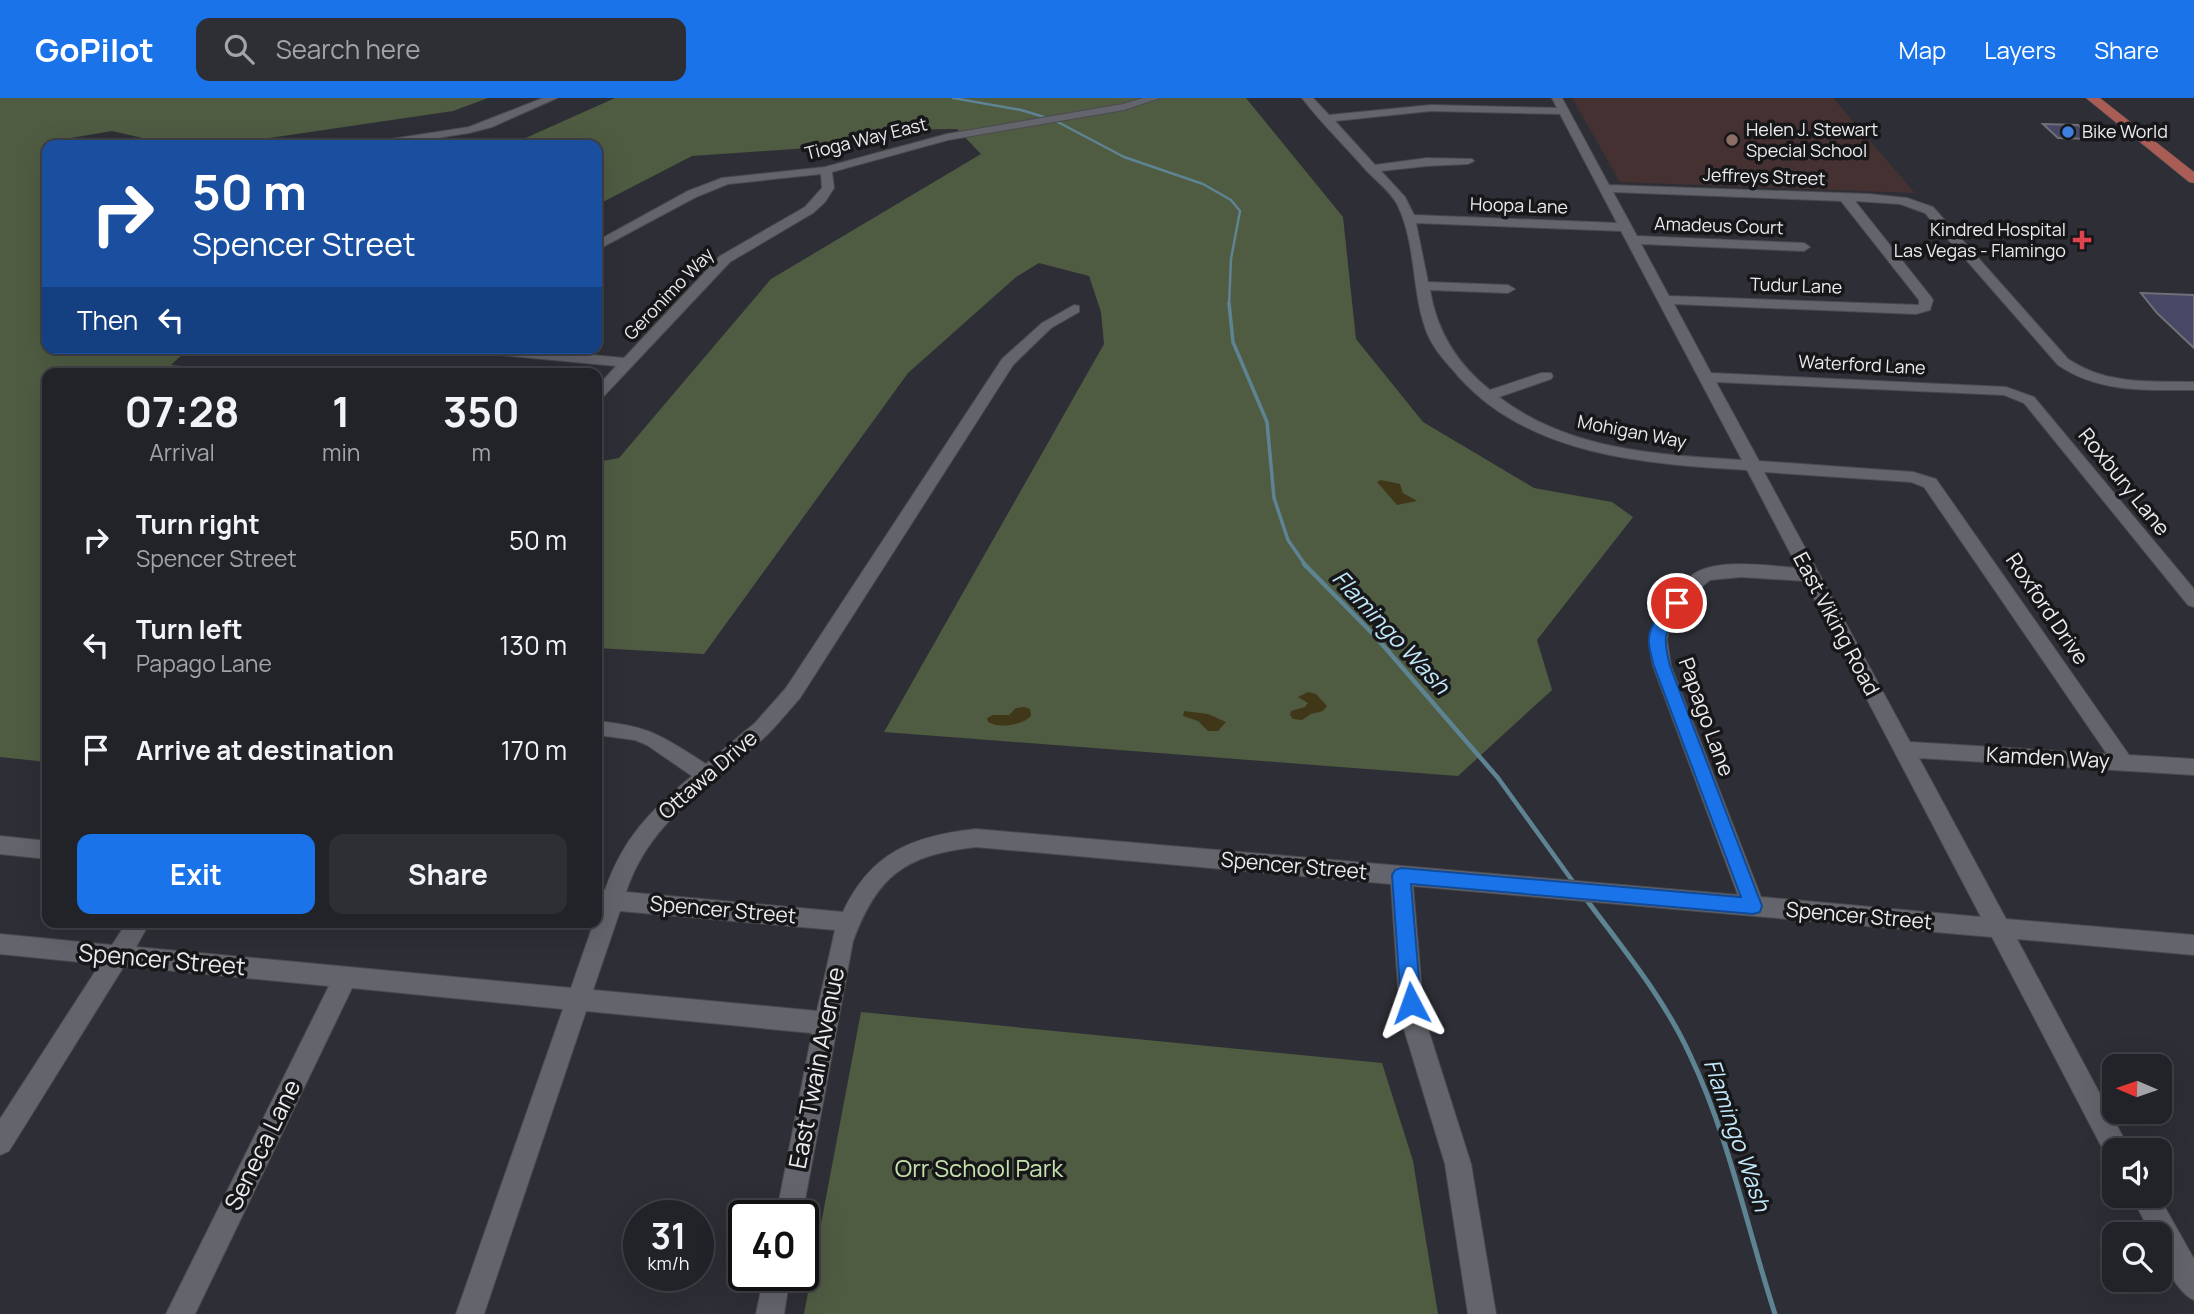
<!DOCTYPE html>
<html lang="en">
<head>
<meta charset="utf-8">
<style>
	body { margin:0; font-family:Manrope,sans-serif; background:#2e2f34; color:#f1f3f6; height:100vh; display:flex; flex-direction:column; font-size:26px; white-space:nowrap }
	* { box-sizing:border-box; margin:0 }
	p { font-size:23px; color:#a2a4a8 }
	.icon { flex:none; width:38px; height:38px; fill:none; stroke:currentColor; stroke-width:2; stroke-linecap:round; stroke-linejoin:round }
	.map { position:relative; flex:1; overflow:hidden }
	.panel { position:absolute; left:42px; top:270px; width:560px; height:560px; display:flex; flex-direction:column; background:#222328; border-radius:14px; box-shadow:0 7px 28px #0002,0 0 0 2px #3f4045 }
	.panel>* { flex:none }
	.top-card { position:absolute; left:42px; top:42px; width:560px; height:214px; border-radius:14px; box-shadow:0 7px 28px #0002,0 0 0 2px #3f4045; background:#1a4fa0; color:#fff; overflow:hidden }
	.needle { width:46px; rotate:272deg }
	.controls { position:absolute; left:2102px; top:956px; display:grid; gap:14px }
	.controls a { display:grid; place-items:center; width:70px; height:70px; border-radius:14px; background:#222328; box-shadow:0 7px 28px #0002,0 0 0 2px #3f4045; font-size:35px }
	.speed { position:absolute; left:623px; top:1102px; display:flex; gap:14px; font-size:35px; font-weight:700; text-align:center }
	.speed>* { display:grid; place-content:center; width:91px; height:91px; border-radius:50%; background:#222328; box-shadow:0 7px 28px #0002,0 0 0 2px #3f4045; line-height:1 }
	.speed small { font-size:18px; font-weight:400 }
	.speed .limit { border:4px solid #111; border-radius:10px; background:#fff; color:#111 }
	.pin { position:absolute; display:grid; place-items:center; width:60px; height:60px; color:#fff; margin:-30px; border:4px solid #fff; border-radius:50%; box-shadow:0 2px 7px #0007 }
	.me { position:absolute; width:77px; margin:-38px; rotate:356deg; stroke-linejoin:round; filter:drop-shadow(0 0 5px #0008) }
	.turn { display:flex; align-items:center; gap:24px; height:147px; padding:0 35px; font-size:32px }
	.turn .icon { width:91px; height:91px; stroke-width:2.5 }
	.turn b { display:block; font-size:49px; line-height:60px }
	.then { display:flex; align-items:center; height:66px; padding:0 35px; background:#0003; gap:14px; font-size:26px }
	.eta { display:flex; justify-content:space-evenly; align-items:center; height:119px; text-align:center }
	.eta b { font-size:42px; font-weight:700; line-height:49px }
	.cta { display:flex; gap:14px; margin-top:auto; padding:14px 35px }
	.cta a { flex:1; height:80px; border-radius:14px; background:#1a73e8; color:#fff; font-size:28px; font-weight:700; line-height:80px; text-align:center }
	.cta a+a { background:#2e2f34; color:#f1f3f6 }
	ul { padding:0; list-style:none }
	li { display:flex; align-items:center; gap:21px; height:105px; padding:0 35px }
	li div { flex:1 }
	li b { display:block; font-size:26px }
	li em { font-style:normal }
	header { display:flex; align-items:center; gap:42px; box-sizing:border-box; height:98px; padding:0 35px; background:#1a73e8; color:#fff }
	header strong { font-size:33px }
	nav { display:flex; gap:38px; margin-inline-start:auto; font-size:24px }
	.search { width:490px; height:63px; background:#2e2f34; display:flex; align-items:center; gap:18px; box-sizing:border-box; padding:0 24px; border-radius:14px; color:#a2a4a8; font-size:26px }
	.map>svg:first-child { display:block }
	.education { fill:#453132 }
	.green { fill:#4f5c42 }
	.sand { fill:#3f3717 }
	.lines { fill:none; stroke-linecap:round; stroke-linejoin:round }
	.stream-far3 { stroke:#5e8493; stroke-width:2.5 }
	.stream-far2 { stroke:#5e8493; stroke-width:3.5 }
	.stream-far1 { stroke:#5e8493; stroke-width:4.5 }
	.stream { stroke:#5e8493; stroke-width:5 }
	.building { fill:#474866; stroke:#6f6f77; stroke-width:2 }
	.minor-casing { stroke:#4a4a4f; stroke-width:2 }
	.major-casing { stroke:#4a4a4f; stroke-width:1 }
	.minor { fill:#64656c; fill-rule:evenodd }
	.major { fill:#aa5d54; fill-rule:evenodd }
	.route { fill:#1a73e8; stroke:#114b97; stroke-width:2 }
	.shop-dot { fill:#3f7fe0; stroke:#17171a; stroke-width:2.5 }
	.education-dot { fill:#8d6e63; stroke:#17171a; stroke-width:2.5 }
	.health-dot { fill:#e0444e; stroke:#17171a; stroke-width:2.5 }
	.labels { text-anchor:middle; stroke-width:7; stroke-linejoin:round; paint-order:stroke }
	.far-poi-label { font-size:18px; fill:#eaebef; stroke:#17171a; text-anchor:start }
	.far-street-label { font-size:18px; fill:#eaebef; stroke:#17171a }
	.street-label { font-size:21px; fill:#eaebef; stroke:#17171a }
	.water-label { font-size:23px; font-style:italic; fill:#c1e9f9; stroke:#17171a }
	.near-street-label { font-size:24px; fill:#eaebef; stroke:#17171a }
	.near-park-label { font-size:24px; fill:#c6e2ac; stroke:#17171a }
</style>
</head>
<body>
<header>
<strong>GoPilot</strong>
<div class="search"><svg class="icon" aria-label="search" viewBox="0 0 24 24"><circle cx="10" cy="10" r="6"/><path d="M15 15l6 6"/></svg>Search here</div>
<nav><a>Map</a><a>Layers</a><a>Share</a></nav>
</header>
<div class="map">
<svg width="2194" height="1216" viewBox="0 0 2194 1216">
	<rect width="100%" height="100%" fill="#2e2f36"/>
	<path class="education" d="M1572 0H1833L1915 95 1620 84Z"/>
	<path class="green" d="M0 0H488L453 13 221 47H173L112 33 65 41V47H47V250H189L171 267 251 275H47V664L0 659Z
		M615 0H1246L1343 119 1356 241 1423 324 1534 390 1612 404 1633 419 1537 542 1552 592 1458 678 884 634 1104 246 1101 214 1089 178 1039 165 1016 179 908 275 704 556 597 550V364L619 360 771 181 981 56 957 31 871 32 808 50 692 58 597 107V47H510Z
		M861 914 1382 965 1413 1063 1438 1216H804Z"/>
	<path class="sand" d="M1381 382 1400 386 1403 395 1417 403 1397 407 1377 384Z
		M1308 594 1316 596 1327 608 1323 613 1311 616 1302 622 1293 621 1290 617 1291 613 1305 609 1308 605 1298 599Z
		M1024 609 1030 611 1031 618C1022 627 1000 631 988 624L987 620 993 617H1009L1016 610Z
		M1184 613 1208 616 1226 624 1218 633H1208L1198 623 1183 618Z"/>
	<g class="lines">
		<path class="stream-far3" d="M953 0 1021 12 1054 22 1124 59 1203 86 1231 102 1240 113 1231 161 1229 207"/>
		<path class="stream-far2" d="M1229 205 1233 244 1267 324 1274 400 1288 442 1306 468"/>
		<path class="stream-far1" d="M1304 466 1375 538 1498 680 1574 785"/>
		<path class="stream" d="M1586 801C1623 851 1664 900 1690 957 1729 1039 1747 1130 1775 1216"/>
	</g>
	<path class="building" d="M2043 26 2078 27 2094 41 2058 40Z
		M2141 195 2194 197V250L2157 215Z"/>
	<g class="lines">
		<g class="minor-casing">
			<path id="minor" d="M543 0H557L492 29 469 35 392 47H366L372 44 469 29Z
				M1143 0H1160L1124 12 948 42 832 74 834 90 825 104 813 115 730 164 602 300 597 301V289L616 268 468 254 461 250H516L624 260 720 158 805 109 822 90 821 76 728 86 696 99 597 152V143L688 93 722 80 825 69 947 36 1123 6Z
				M1302 0H1313L1329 17 1431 7 1557 10 1552 0H1562L1609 87 1869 96 1907 100 1933 109 2068 261C2107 287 2149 283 2194 284V292C2146 292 2099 295 2058 267L1925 115 1900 106 1855 103 1931 199 1933 202 1930 212 1916 216 1674 206 1711 275 2006 289 2034 299 2194 491V509L2188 507 2024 305 2004 297 1716 284 1759 363 1913 374 1936 381 2129 657 2194 661V677L1919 660 2006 821 2194 837V857L2017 841 2130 1052H2114V1063L2108 1061 1992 839 1413 788 1424 918 1471 1066 1496 1216H1468L1445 1066 1400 918 1391 786 976 749C905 757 878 777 853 843L802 1118H776L812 935 586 913 484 1216H456L563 911 352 890 195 1216H166L329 888 124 868 9 1053 0 1057V1021L100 866 0 856V836L112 847 127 824H150L136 849 571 890 594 824H597V792H605C623 740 651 712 692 678L647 647 635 642 597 637V623C650 628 662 638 706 666L755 625 786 590 1002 261 1042 225 1074 207 1079 208V214L1051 230 1013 267 800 600C789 612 779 625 768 636 713 688 651 719 626 794L843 814C871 754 913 738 976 731L1738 797 1653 568C1647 542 1650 528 1666 507 1674 497 1681 485 1691 478 1714 459 1770 468 1798 470L1747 372C1645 366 1529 358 1458 278 1447 265 1434 252 1427 235 1411 194 1417 146 1397 106 1390 93 1375 82 1365 71 1345 48 1321 25 1302 0ZM1431 13 1560 16 1617 125 1414 117 1405 99 1381 73 1427 68 1468 66 1474 63 1472 61 1427 60 1375 67 1335 23ZM1613 94 1841 103 1919 202V207L1669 198 1641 146 1804 153 1810 149 1804 145 1637 138ZM1416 125 1621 133 1742 362C1658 357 1568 352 1499 299L1551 281 1553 278 1551 275H1541L1490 292C1457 266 1437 234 1430 192L1508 195 1515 191 1508 187 1428 184ZM1764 374 1911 384 1924 389 2107 656 1910 644ZM1741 479 1805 483 1981 819 1761 799 1671 568 1667 542 1669 530 1694 495 1710 482ZM620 813 835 832 817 913 593 892Z
				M0 738 47 743V761L0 756Z
				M2131 1097H2158L2194 1161V1202C2174 1193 2160 1157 2160 1136H2151Z
				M764 1178H790L784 1216H756Z"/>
		</g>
		<g class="major-casing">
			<path id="major" d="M2086 0H2100L2194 74V85L2189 84Z"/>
		</g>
		<use href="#minor" class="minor"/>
		<use href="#major" class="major"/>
	</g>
	<path class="route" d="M1677 500 1685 505C1666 535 1661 532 1670 568L1762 808 1760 814 1753 816 1411 786 1421 905 1418 911 1411 914 1404 911 1401 905 1392 777 1395 772 1401 770 1741 799 1654 568C1652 560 1648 549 1649 540 1650 527 1665 504 1677 500Z"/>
	<circle class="shop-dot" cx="2068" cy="34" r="7"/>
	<circle class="education-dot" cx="1732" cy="42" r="7"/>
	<path class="health-dot" d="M2078.5 131.5h7v7h7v7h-7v7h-7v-7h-7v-7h7z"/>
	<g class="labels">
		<g class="far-poi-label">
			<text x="1746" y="38">Helen J. Stewart<tspan x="1746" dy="21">Special School</tspan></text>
			<text x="2082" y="40">Bike World</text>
			<text x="2066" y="138" text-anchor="end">Kindred Hospital<tspan x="2066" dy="21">Las Vegas - Flamingo</tspan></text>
		</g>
		<g class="far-street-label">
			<text transform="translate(866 41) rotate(-14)" y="6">Tioga Way East</text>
			<text transform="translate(1764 79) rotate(2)" y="6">Jeffreys Street</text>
			<text transform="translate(1519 108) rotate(2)" y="6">Hoopa Lane</text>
			<text transform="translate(1719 128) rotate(2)" y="6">Amadeus Court</text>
			<text transform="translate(1796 188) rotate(2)" y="6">Tudur Lane</text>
			<text transform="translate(669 196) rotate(-46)" y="6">Geronimo Way</text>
			<text transform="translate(1862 267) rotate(3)" y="6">Waterford Lane</text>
			<text transform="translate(1632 334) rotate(11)" y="6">Mohigan Way</text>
		</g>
		<g class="street-label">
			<text transform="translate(2124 384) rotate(51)" y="7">Roxbury Lane</text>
			<text transform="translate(2047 511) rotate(56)" y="7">Roxford Drive</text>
			<text transform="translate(1836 526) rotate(62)" y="7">East Viking Road</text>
			<text transform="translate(1706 619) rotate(70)" y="7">Papago Lane</text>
			<text transform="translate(2048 660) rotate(3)" y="7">Kamden Way</text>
			<text transform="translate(708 677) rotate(-41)" y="7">Ottawa Drive</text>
			<text transform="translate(1294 768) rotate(5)" y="7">Spencer Street</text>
			<text transform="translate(723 812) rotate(5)" y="7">Spencer Street</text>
			<text transform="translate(1859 818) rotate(5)" y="7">Spencer Street</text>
		</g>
		<g class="water-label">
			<text transform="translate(1391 534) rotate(47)" y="8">Flamingo Wash</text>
			<text transform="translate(1737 1037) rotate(71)" y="8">Flamingo Wash</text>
		</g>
		<g class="near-street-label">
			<text transform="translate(162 862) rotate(5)" y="8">Spencer Street</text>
			<text transform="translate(817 970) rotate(-79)" y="8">East Twain Avenue</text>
			<text transform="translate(263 1047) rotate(-64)" y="8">Seneca Lane</text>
		</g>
		<g class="near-park-label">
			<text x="979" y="1079">Orr School Park</text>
		</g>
	</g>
</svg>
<div class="controls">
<a><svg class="needle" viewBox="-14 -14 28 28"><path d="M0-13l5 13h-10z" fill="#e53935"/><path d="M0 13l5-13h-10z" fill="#a2a4a8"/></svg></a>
<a><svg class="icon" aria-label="sound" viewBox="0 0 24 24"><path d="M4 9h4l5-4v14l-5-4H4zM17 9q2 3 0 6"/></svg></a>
<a><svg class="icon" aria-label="search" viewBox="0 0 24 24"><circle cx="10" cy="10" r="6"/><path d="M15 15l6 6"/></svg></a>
</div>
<div class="speed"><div>31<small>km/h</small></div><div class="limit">40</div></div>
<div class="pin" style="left:1677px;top:505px;background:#d93025"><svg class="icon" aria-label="arrive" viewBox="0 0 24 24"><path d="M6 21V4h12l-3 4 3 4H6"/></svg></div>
<svg class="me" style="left:1411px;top:905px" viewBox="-20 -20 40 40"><path d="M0-17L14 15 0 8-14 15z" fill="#1a73e8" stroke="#fff" stroke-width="4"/></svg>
<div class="top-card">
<div class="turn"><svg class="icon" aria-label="right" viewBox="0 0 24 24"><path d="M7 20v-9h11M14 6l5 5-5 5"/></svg><div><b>50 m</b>Spencer Street</div></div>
<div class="then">Then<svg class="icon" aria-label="left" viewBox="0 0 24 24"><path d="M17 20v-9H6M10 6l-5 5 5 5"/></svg></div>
</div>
<section class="panel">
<div class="eta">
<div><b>07:28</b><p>Arrival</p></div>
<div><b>1</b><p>min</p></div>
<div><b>350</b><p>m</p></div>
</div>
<ul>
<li><svg class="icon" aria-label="right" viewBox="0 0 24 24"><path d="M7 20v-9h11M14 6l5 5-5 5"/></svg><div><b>Turn right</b><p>Spencer Street</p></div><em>50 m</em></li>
<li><svg class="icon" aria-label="left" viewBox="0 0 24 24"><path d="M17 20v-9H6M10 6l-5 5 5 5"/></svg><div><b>Turn left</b><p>Papago Lane</p></div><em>130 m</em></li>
<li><svg class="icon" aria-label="arrive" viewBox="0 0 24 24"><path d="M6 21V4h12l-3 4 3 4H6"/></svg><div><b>Arrive at destination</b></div><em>170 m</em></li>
</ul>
<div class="cta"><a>Exit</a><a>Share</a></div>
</section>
</div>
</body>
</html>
